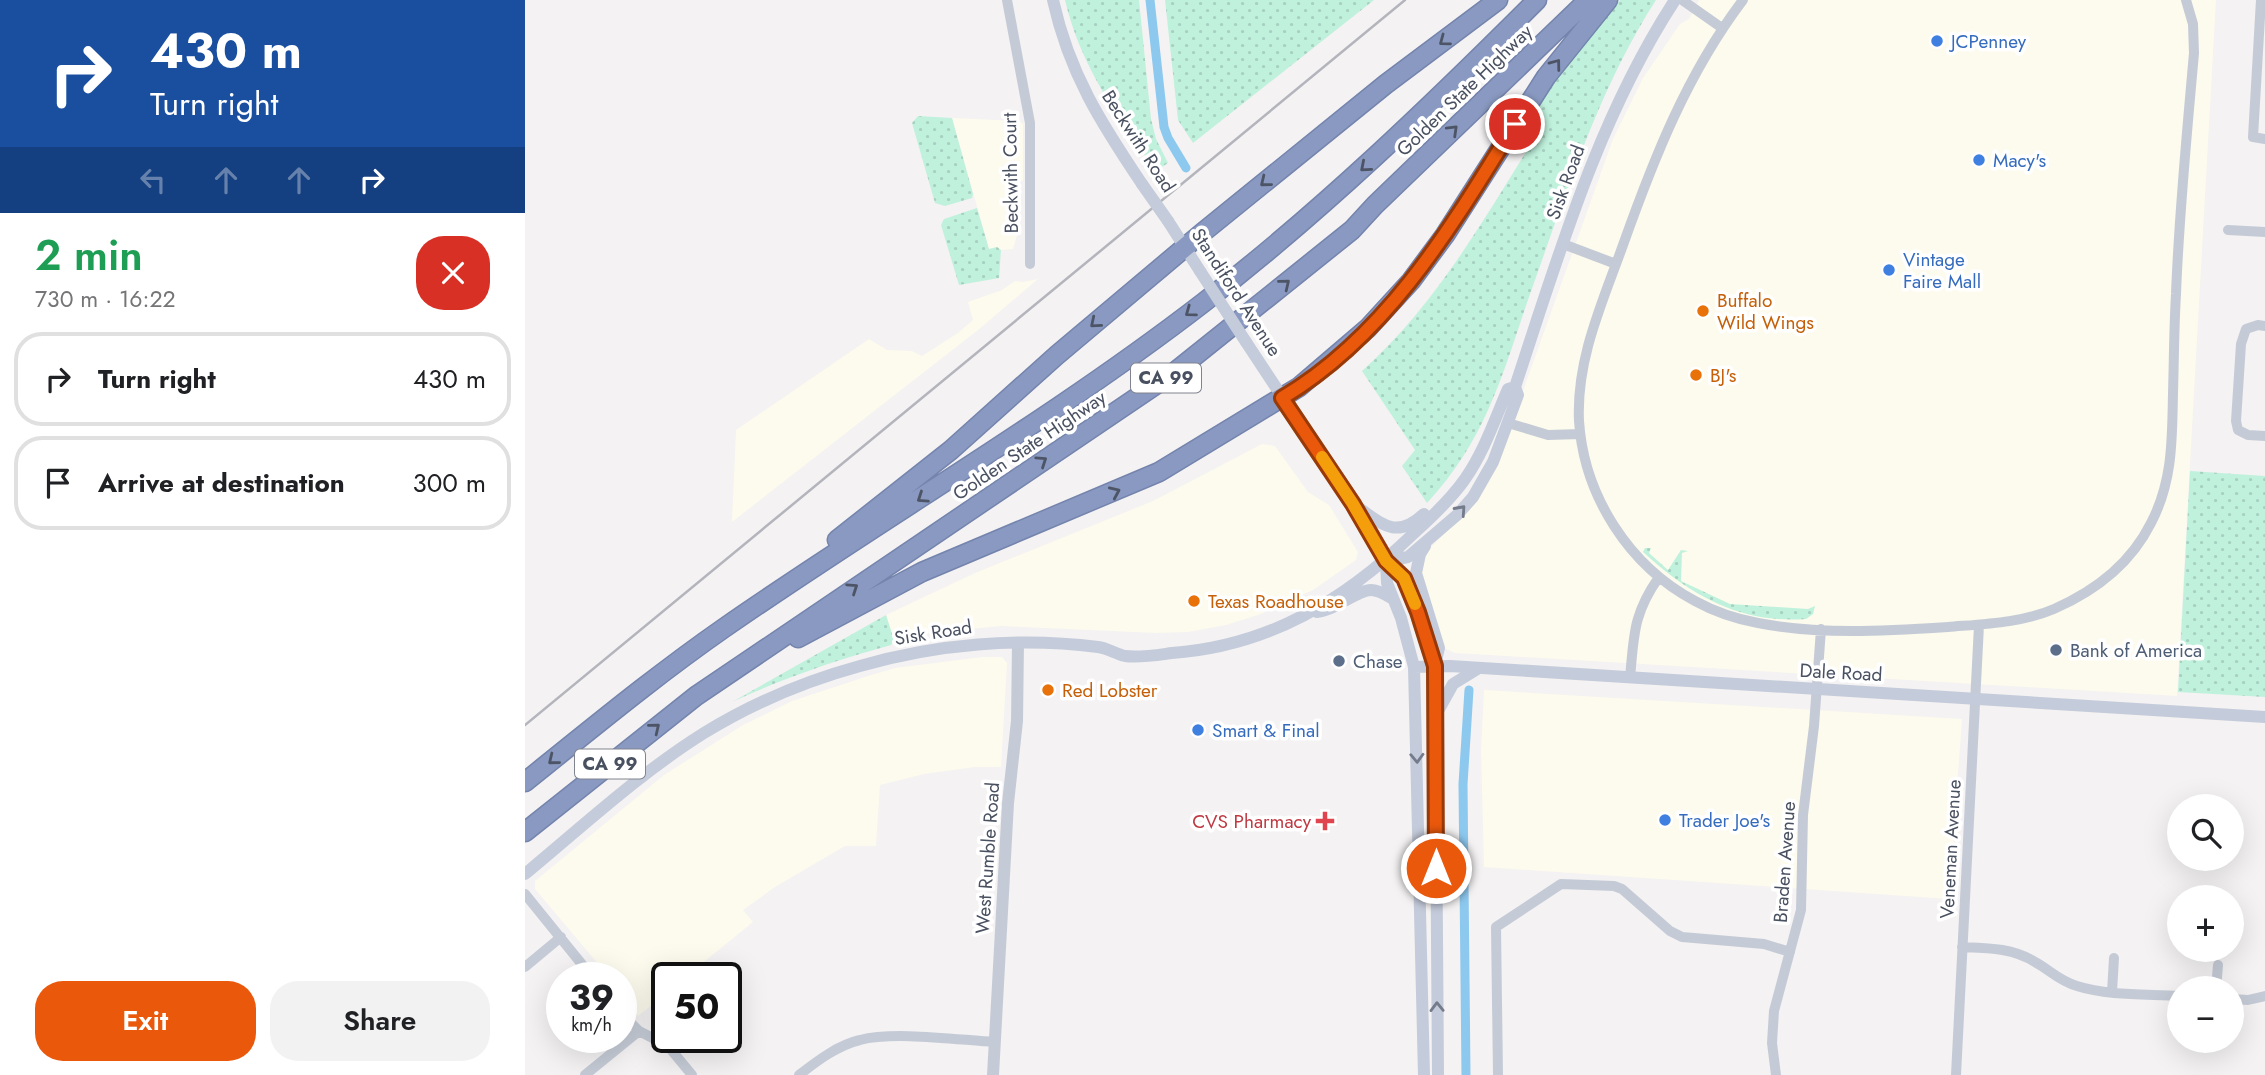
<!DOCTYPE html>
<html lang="en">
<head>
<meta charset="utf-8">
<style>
	body { margin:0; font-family:Jost,sans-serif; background:#f2f2f2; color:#202124; height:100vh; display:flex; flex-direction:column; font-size:26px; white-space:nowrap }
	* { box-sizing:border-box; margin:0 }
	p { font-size:23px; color:#757577 }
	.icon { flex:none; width:38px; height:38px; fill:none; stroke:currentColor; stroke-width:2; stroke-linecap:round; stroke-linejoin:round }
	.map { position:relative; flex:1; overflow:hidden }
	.panel { display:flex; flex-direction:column; background:#fff; width:525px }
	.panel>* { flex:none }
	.top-card { background:#1a4fa0; color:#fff; overflow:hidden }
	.buttons { position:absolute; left:1642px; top:794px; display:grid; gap:14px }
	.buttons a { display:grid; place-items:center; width:77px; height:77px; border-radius:50%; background:#fff; box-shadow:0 7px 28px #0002; font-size:35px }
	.speed { position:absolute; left:21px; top:962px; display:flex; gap:14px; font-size:35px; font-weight:700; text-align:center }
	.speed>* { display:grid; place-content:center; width:91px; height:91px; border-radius:50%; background:#fff; box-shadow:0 7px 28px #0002; line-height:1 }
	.speed small { font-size:18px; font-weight:400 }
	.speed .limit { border:4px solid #111; border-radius:10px; background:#fff; color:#111 }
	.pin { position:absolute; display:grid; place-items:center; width:60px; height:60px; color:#fff; margin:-30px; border:4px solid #fff; border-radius:50%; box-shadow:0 2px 7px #0007 }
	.me { position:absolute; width:77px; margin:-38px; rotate:0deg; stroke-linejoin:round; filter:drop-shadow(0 0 5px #0008) }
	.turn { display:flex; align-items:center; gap:24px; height:147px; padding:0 35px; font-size:32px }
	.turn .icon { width:91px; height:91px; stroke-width:2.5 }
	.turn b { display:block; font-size:49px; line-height:60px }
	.lanes { display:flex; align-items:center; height:66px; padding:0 35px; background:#0003; justify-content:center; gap:35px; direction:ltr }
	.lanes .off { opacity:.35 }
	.round { display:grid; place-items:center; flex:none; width:74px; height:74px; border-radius:28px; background:#f2f2f2 }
	.overview { display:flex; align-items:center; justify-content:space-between; height:119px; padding:0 35px }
	h1 { font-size:42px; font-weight:600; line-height:52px; color:#1e9e55 }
	.action { display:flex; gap:14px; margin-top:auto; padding:14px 35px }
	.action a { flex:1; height:80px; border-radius:28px; background:#ea580c; color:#fff; font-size:28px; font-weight:600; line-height:80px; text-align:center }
	.action a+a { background:#f2f2f2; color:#202124 }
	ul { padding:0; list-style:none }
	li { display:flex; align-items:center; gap:21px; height:94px; margin:0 14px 10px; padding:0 21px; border:4px solid #e0e0e0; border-radius:28px }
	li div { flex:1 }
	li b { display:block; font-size:26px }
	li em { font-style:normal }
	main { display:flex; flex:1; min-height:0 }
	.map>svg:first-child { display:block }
	.commercial { fill:#fdfbed }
	.grass { fill:url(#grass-dots) }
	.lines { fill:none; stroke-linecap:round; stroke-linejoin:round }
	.canal { stroke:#8dc8ef; stroke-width:9 }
	.motorway-casing { stroke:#7484ad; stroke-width:21 }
	.minor { stroke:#c5cbd6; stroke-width:10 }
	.tertiary { stroke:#c5cbd6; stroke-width:12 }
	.secondary { stroke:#c4cbda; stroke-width:12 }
	.motorway { stroke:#8999c1; stroke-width:18 }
	.rail { stroke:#b4b5bc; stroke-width:2.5 }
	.secondary-bridge { stroke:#c4cbda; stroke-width:12 }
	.oneway { stroke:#4c5465 }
	.oneway2 { stroke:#747b8b }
	.route-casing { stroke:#983908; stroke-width:18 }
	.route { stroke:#ea580c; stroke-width:12 }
	.slow { stroke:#f59e0b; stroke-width:12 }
	.shop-dot { fill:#3f7fe0; stroke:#fff; stroke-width:2.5 }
	.food-dot { fill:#e8710a; stroke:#fff; stroke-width:2.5 }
	.service-dot { fill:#5c6f8a; stroke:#fff; stroke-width:2.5 }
	.health-dot { fill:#e0444e; stroke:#fff; stroke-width:2.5 }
	.labels { text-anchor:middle; stroke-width:7; stroke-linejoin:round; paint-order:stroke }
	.shield { fill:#fff; stroke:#808490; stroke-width:2 }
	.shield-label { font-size:18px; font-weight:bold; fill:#495060 }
	.shop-label { font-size:19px; fill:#366cbe; stroke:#fff; text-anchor:start }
	.street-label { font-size:19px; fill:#495060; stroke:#fff }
	.food-label { font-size:19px; fill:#c56008; stroke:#fff; text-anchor:start }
	.service-label { font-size:19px; fill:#4e5e75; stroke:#fff; text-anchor:start }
	.health-label { font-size:19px; fill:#be3a42; stroke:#fff; text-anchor:end }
</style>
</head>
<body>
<main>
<section class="panel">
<div class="top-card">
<div class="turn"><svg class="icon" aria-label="right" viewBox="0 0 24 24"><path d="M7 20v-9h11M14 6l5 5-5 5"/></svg><div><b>430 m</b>Turn right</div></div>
<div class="lanes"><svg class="icon off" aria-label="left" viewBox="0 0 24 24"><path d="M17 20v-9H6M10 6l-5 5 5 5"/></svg><svg class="icon off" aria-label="ahead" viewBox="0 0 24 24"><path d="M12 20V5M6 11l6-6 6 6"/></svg><svg class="icon off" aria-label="ahead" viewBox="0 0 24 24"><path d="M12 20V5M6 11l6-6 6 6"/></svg><svg class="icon" aria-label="right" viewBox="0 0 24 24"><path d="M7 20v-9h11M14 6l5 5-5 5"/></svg></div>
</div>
<div class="overview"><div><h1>2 min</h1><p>730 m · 16:22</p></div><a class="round" style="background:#d93025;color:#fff"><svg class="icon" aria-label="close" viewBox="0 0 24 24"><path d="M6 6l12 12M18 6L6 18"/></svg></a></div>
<ul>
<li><svg class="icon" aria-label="right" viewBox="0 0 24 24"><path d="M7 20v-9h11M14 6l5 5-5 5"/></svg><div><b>Turn right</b></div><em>430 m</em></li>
<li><svg class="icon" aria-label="arrive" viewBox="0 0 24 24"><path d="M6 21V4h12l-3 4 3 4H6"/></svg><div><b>Arrive at destination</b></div><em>300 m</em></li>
</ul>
<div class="action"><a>Exit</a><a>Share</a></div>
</section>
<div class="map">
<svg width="1740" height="1075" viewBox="0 0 1740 1075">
	<defs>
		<pattern id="grass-dots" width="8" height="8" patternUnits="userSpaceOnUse" patternTransform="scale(1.75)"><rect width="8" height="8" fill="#c0f1dd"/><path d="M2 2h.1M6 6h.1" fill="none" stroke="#a6d0c0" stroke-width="1.8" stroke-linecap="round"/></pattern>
	</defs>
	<rect width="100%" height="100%" fill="#f4f2f2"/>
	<path class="commercial" d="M1174 0H1691L1652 696 930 653 919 648 894 571 904 549 946 508 979 444 1088 139 1118 78 1155 24 1164 19Z
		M427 118 494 121 498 124V180L493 183V197L496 201 493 232 488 249 476 250 472 247 464 249Z
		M513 279 453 330 207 522 211 430 344 339 362 350 387 351 397 356 433 333 448 320 443 302 477 290 490 281 498 282Z
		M737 444 750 446 783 492 804 505 833 552 831 560 788 590 733 615 701 625 663 632 631 633 476 626 403 633 369 640 361 615 450 573 628 501Z
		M457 657H477L482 663 476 767H450L399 774 355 785 351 846H320L250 887 218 910 228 922 159 978H142V993L113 1016 96 992V978H85L10 889V881L139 775 218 725 267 701 343 676 370 668Z
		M959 690 1437 719 1424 899 959 867 956 750Z"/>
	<path class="grass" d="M540 0H614L626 119 631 139 643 163 631 171C593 118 555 65 540 0Z
		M640 0H849L668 143 653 120Z
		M1095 0H1131C1073 90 1041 194 1005 294 977 375 962 438 902 503L877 466 890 450 837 371C913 303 962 214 1016 128L1004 118 1028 82Z
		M393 116 427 118 448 194 447 198 420 206 410 203 387 123Z
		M452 208 464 249 472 247 476 250 474 278 434 285 416 225 419 219Z
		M1665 471 1740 476V697L1653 692Z
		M1120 548H1126L1124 553 1143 570 1156 550 1163 551 1157 553 1156 581 1205 604 1283 609 1290 606 1288 614 1281 619C1215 624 1165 595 1118 552Z
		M361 615 369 640 366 645C311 660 259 678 207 702Z"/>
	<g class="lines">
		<path class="canal" d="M625 0 639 127 643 138 661 168
			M941 1075 938 784 944 690"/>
		<g class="motorway-casing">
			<path id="motorway" d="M312 540 426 450 532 355 677 233 861 84 973 0
				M273 638 397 572 634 472 774 387 843 328 886 281 920 235 1021 77 1083 0
				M0 782C65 730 130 676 199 628 357 518 525 421 678 303 797 211 906 106 1012 0
				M0 832 171 696 651 371 827 230 850 205 1063 0"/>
		</g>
		<path class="minor" d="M482 0 505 123V264
			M1157 0 1197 28
			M1218 0C1162 74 1129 158 1098 245 1078 301 1051 359 1054 421 1059 496 1104 566 1170 601 1190 612 1211 619 1233 623 1294 635 1361 631 1423 627 1459 624 1496 623 1529 609 1570 591 1606 563 1626 523 1648 481 1647 439 1648 393 1649 360 1649 327 1651 294 1654 213 1662 133 1669 53L1668 24 1661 0
			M1736 0 1728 137 1740 139
			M1703 230 1740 232
			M1038 244 1091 264
			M1740 326 1733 325 1721 329 1716 344 1711 421 1713 430 1723 435 1740 436
			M983 423 1023 435 1055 434
			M1105 678C1109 635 1108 614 1134 577
			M0 894 68 978
			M1437 947C1463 948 1488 948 1510 962 1525 970 1534 981 1552 986 1583 996 1621 994 1654 996
			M0 967 36 937
			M1691 989 1693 965
			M1587 992 1589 958
			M1706 999 1723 1000 1740 996
			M96 1013 114 1031 143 1046 167 1075
			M60 1075 114 1031
			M274 1075C292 1061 313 1045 335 1040 369 1031 434 1040 470 1042
			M973 1075 971 927 1036 884 1089 886 1097 889 1145 931 1157 937 1239 944 1265 952
			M1251 1075 1247 1043 1249 1011 1276 910 1278 815 1289 726 1296 629
			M1431 1075 1454 625"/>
		<path class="tertiary" d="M468 1075 483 803 492 721 493 643"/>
		<path class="secondary" d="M528 0C544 73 576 123 617 184
			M643 221 675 271
			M721 342 828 504 861 561 879 577 893 612 910 666 913 1075
			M831 506C857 524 871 540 899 514
			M900 546 895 554 891 573 914 648 910 665
			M861 561 862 583 876 618 889 667 899 1075
			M862 561 883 557 932 515 948 497 968 462 993 395 990 387C1034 254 1073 118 1150 0
			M792 612C811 610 832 590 846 590 854 590 861 595 868 599
			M889 667 925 666 1740 717
			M913 711 928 684 954 668
			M0 874C58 826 115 773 179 733 228 703 280 681 335 666 411 644 494 637 573 647 582 648 591 654 600 656 615 658 632 655 647 653 744 646 820 600 888 534 907 517 926 499 940 479 959 452 970 419 983 389L990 387"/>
		<use href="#motorway" class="motorway"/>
		<path class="rail" d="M0 725 880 0"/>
		<path class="secondary-bridge" d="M617 184 643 221
			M675 271 721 342"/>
	</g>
	<defs><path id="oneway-chevron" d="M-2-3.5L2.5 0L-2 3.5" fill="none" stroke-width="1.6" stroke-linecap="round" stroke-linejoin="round" transform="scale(1.75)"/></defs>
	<g class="oneway">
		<use href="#oneway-chevron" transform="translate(919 41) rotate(143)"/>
		<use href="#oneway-chevron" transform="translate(1031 64) rotate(-53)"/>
		<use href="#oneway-chevron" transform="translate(928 130) rotate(-44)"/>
		<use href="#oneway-chevron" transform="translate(840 167) rotate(139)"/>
		<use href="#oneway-chevron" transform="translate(740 182) rotate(141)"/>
		<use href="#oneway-chevron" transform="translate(760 284) rotate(-39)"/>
		<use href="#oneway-chevron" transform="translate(665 312) rotate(144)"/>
		<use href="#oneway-chevron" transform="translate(570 323) rotate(140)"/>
		<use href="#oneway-chevron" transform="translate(517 461) rotate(-34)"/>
		<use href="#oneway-chevron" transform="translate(590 492) rotate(-24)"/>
		<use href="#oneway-chevron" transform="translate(397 498) rotate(146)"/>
		<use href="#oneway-chevron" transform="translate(328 588) rotate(-34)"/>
		<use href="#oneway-chevron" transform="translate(130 728) rotate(-39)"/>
		<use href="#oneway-chevron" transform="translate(28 760) rotate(141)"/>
	</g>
	<g class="oneway2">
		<use href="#oneway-chevron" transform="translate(936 510) rotate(-48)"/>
		<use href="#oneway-chevron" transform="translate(892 758) rotate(88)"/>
		<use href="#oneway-chevron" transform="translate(912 1007) rotate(-91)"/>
	</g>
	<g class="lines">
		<g class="route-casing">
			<path id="route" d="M911 868 910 666 893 612 879 578 861 561 828 504 757 398C863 335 927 226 990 124"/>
		</g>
		<use href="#route" class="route"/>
		<path class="slow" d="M797 457 828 504 861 561 879 578 890 604"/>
	</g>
	<g class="shop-dot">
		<circle cx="1412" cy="41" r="7"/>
		<circle cx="1454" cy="160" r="7"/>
		<circle cx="1364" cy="270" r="7"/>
		<circle cx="673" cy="730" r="7"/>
		<circle cx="1140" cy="820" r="7"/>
	</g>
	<g class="food-dot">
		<circle cx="1178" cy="311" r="7"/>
		<circle cx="1171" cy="375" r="7"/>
		<circle cx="669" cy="601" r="7"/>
		<circle cx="523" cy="690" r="7"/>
	</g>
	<g class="service-dot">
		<circle cx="1531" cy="650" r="7"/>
		<circle cx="814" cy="661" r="7"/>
	</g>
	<path class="health-dot" d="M796.5 810.5h7v7h7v7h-7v7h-7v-7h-7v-7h7z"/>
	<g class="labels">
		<g class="shield">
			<rect x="606" y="363.5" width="70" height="29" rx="5"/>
			<rect x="50" y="749.5" width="70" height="29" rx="5"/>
		</g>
		<g class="shield-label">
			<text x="641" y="384">CA 99</text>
			<text x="85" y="770">CA 99</text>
		</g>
		<g class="shop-label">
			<text x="1426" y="48">JCPenney</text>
			<text x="1468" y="167">Macy's</text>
			<text x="1378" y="266">Vintage<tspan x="1378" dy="22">Faire Mall</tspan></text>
			<text x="687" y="737">Smart &amp; Final</text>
			<text x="1154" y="827">Trader Joe's</text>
		</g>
		<g class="street-label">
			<text transform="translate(939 90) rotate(-44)" y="7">Golden State Highway</text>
			<text transform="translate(614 141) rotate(57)" y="7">Beckwith Road</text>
			<text transform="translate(485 173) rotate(-91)" y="7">Beckwith Court</text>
			<text transform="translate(1040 182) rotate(-70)" y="7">Sisk Road</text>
			<text transform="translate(712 292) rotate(57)" y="7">Standiford Avenue</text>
			<text transform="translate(504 445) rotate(-34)" y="7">Golden State Highway</text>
			<text transform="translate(408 632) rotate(-9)" y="7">Sisk Road</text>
			<text transform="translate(1316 672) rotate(3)" y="7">Dale Road</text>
			<text transform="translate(1425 849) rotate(-87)" y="7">Veneman Avenue</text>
			<text transform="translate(462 858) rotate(-86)" y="7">West Rumble Road</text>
			<text transform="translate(1259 862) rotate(-86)" y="7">Braden Avenue</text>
		</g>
		<g class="food-label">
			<text x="1192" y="307">Buffalo<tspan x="1192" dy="22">Wild Wings</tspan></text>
			<text x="1185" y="382">BJ's</text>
			<text x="683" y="608">Texas Roadhouse</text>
			<text x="537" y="697">Red Lobster</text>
		</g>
		<g class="service-label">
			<text x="1545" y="657">Bank of America</text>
			<text x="828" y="668">Chase</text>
		</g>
		<g class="health-label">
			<text x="786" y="828">CVS Pharmacy</text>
		</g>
	</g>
</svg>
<div class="buttons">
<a><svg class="icon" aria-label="search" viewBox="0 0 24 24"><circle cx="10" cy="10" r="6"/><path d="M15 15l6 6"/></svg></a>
<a>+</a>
<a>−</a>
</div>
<div class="speed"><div>39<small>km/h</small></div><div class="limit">50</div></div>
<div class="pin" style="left:990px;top:124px;background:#d93025"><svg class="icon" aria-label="arrive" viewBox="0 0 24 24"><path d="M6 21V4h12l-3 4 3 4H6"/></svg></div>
<svg class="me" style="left:911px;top:868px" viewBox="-20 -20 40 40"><circle r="17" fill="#ea580c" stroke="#fff" stroke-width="3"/><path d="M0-11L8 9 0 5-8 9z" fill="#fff"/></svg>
</div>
</main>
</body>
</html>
